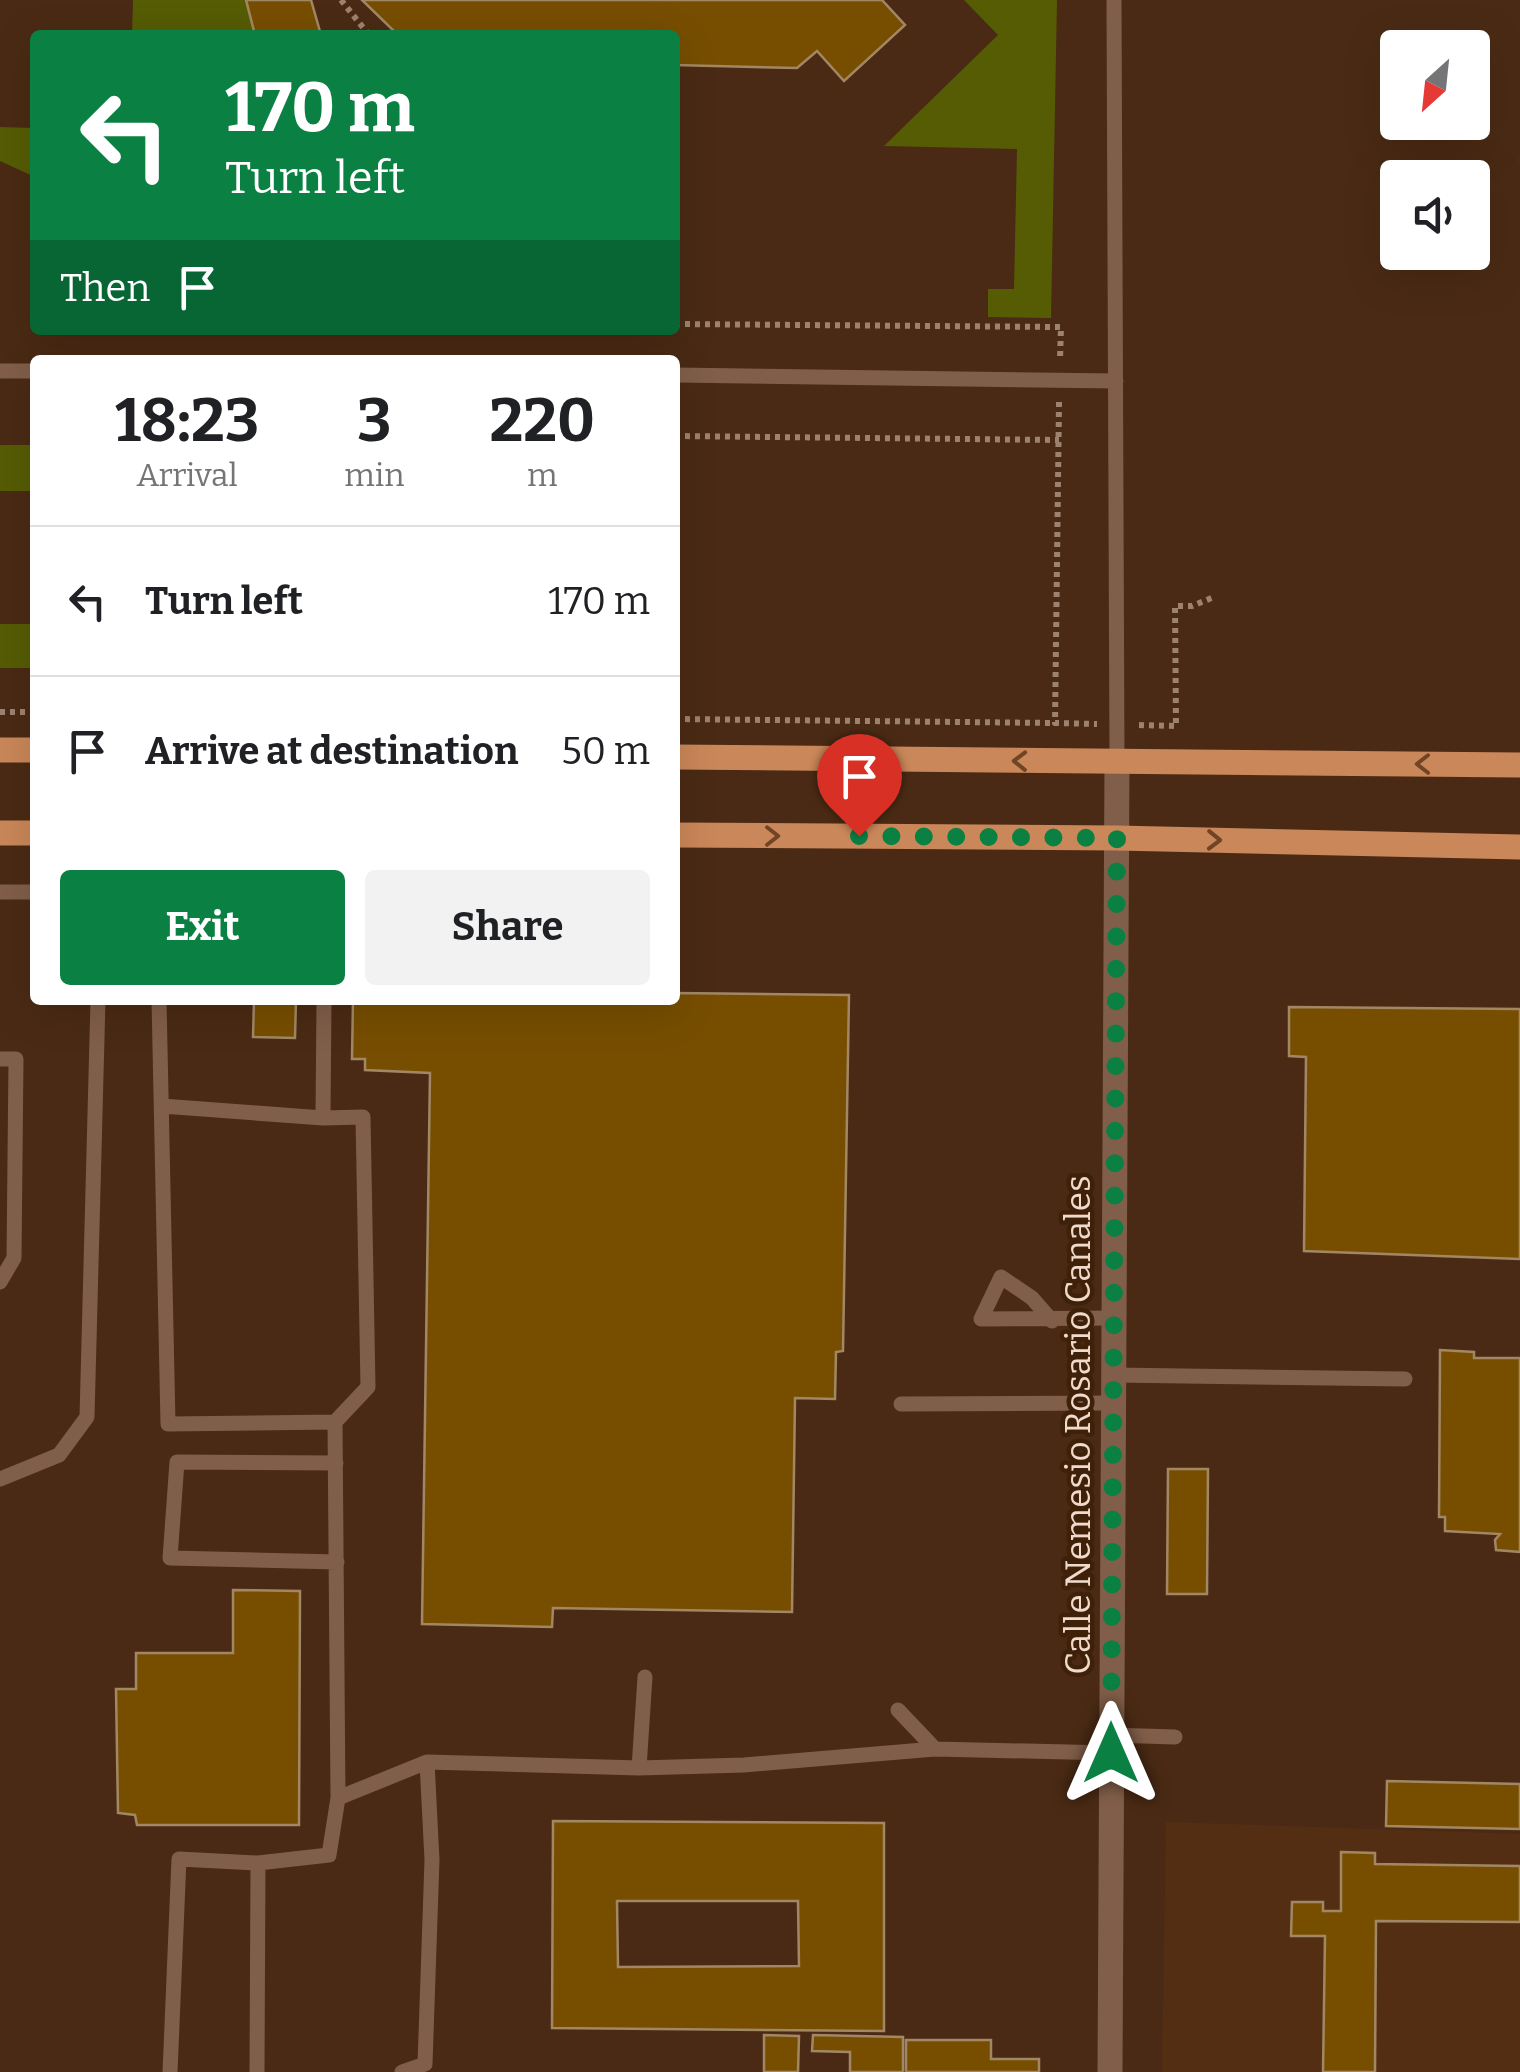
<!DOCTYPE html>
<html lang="en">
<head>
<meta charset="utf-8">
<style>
	body { margin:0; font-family:Bitter,serif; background:#f2f2f2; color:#202124; height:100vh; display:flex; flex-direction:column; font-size:38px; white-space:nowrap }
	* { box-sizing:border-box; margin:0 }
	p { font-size:32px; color:#757577 }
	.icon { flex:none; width:55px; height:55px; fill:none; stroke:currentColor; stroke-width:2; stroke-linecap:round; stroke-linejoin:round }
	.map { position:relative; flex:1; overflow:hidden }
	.panel { position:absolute; left:30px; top:355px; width:650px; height:650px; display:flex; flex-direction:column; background:#fff; border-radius:10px; box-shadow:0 10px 40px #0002 }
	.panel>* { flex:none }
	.guide { position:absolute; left:30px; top:30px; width:650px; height:305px; border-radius:10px; box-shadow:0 10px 40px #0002; background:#0b8043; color:#fff; overflow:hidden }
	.needle { width:65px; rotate:207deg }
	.buttons { position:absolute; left:1380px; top:30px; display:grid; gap:20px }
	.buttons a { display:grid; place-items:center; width:110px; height:110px; border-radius:10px; background:#fff; box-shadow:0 10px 40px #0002; font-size:50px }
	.pin { position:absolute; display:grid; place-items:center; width:85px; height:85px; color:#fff; margin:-102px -42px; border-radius:50% 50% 50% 0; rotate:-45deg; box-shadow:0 0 10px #0007 }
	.pin .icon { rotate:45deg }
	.me { position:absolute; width:110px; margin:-55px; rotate:0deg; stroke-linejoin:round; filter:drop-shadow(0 0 8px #0008) }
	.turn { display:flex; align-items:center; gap:35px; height:210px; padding:0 30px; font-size:45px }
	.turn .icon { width:130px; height:130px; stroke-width:2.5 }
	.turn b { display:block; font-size:70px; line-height:85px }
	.then { display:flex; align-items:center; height:95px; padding:0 30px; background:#0003; gap:20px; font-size:38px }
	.eta { display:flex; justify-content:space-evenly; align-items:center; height:170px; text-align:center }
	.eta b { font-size:60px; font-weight:700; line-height:70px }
	.button { display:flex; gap:20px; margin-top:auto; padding:20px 30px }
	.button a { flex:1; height:115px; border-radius:10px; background:#0b8043; color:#fff; font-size:40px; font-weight:700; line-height:115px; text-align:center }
	.button a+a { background:#f2f2f2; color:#202124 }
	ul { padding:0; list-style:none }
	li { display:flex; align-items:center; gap:30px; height:150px; padding:0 30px; border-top:2px solid #e0e0e0 }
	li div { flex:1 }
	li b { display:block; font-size:38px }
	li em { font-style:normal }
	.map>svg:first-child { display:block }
	.built { fill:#542e12 }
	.green { fill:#565c04 }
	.building { fill:#774e00; stroke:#a28764; stroke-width:2.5; fill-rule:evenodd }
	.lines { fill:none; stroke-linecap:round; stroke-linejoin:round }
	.path { stroke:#9d8270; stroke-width:6; stroke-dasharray:5 5; stroke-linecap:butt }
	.lane { stroke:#805e49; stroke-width:15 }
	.street { stroke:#805e49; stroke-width:25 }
	.primary { stroke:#ca8759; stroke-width:25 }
	.oneway { stroke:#704425 }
	.route { stroke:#0b8043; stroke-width:18; stroke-dasharray:0 32.4 }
	.labels { text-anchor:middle; stroke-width:9; stroke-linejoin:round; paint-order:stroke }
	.street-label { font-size:35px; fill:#efdacc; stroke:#3f2009 }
</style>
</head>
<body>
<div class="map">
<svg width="1520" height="2072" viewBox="0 0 1520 2072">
	<rect width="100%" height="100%" fill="#4a2a14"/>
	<path class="built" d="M1166 1822 1520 1834V2072H1162Z"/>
	<path class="green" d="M133 0H246L255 35H132Z
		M964 0H1057L1051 318 988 317V289H1014L1017 149 884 146 998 35Z
		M0 127 35 128V177L0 161Z
		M0 445H35V491H0Z
		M0 624H35V668H0Z"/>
	<path class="building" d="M246 0H311L321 35H255Z
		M362 0H882L905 25 844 81 817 51 797 68 675 65V35H398Z
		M675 993 849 995 843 1351 836 1352 835 1399 795 1398 792 1612 553 1608 552 1627 422 1624 430 1073 365 1070V1059H352L353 1000H675Z
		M254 1000H296L295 1038 253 1037Z
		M1289 1007 1520 1009V1259L1304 1251 1306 1057 1289 1056Z
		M1440 1350 1474 1352V1358H1520V1552L1496 1550 1495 1540 1500 1534 1445 1531V1517H1439Z
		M1168 1469H1208L1207 1594H1167Z
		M233 1590 300 1591 299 1825H137L135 1815 118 1813 116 1689H136V1653H233Z
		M1387 1781 1520 1784V1829L1386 1826Z
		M553 1821 884 1823V2031L552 2028ZM617 1901H798L799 1966 618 1967Z
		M1341 1852 1375 1853V1864L1520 1866V1922L1376 1921 1375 2072H1323L1325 1936H1291L1292 1902H1323V1911H1341Z
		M764 2035 799 2036 798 2072H764Z
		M813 2035 903 2037V2072H850V2052L812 2051Z
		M906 2040H991V2059H1039V2072H906Z"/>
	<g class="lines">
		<path class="path" d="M341 0 369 35
			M675 324 1061 327 1060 360
			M1059 402 1055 723 1097 724
			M675 436 1059 440
			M0 712H35
			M675 719 1055 723
			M1139 725 1176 726 1175 606H1192L1214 597"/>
		<path class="lane" d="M1114 0 1117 762
			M0 371H35
			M675 375 1116 381
			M0 892H35
			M159 1000 168 1424 335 1422 338 1798 427 1762 639 1768 744 1765 935 1749 1111 1753
			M0 1059H16L14 1258 0 1282
			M162 1106 323 1118 363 1117 368 1387 335 1422
			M323 1118 324 1000
			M1052 1321 1032 1298 1001 1277 981 1319 1114 1318
			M1114 1375 1405 1379
			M901 1404 1114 1403
			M336 1463 177 1462 170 1558 337 1562
			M0 1479 59 1455 87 1417 98 1000
			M898 1710 935 1749
			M1111 1735 1175 1737
			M639 1768 645 1677
			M170 2072 179 1859 258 1863
			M257 2072 258 1863 329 1855 338 1798
			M402 2072 425 2064 432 1860 427 1762"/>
		<path class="street" d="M1110 2072 1117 762"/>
		<path class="primary" d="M0 750H35
			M675 757 1520 765
			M0 833H35
			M675 835 1117 838 1520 847"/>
	</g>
	<defs><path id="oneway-chevron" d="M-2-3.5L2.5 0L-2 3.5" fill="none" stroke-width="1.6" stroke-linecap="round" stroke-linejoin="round" transform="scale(2.5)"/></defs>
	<g class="oneway">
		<use href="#oneway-chevron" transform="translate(1020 761) rotate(-179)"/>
		<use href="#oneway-chevron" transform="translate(1423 764) rotate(-180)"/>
		<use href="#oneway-chevron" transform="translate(772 836)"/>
		<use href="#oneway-chevron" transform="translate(1214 840) rotate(1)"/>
	</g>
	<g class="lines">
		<path class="route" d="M859 836 1117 838 1111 1753"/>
	</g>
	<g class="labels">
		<g class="street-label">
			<text transform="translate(1078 1425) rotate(-90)" y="12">Calle Nemesio Rosario Canales</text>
		</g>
	</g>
</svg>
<div class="buttons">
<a><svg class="needle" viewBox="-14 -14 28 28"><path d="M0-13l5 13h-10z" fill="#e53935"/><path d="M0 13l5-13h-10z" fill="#757577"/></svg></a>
<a><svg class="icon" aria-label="sound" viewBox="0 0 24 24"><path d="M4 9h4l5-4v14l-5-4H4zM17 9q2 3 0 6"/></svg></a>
</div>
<div class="pin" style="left:859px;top:836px;background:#d93025"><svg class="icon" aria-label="arrive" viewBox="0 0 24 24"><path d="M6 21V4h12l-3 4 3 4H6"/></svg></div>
<svg class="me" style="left:1111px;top:1753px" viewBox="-20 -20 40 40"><path d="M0-17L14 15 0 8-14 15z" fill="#0b8043" stroke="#fff" stroke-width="4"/></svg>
<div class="guide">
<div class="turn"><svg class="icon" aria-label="left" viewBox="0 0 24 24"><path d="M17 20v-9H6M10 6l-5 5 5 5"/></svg><div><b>170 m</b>Turn left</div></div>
<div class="then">Then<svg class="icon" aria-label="arrive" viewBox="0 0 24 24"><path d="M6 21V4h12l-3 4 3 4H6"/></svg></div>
</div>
<section class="panel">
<div class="eta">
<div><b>18:23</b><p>Arrival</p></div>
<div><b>3</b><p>min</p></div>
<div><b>220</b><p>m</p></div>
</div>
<ul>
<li><svg class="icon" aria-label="left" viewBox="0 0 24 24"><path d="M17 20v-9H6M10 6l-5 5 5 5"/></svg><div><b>Turn left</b></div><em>170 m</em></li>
<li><svg class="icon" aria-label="arrive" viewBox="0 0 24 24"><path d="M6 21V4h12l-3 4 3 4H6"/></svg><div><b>Arrive at destination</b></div><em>50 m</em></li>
</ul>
<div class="button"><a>Exit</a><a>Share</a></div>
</section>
</div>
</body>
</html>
